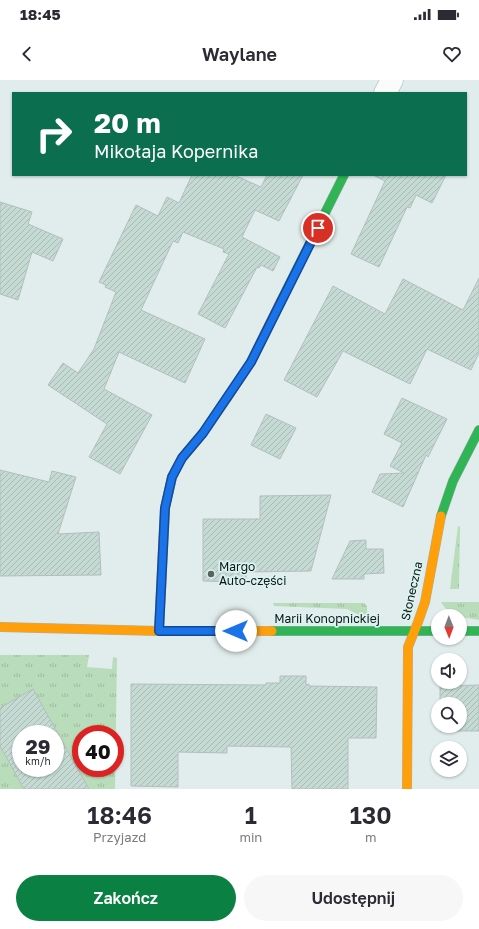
<!DOCTYPE html>
<html lang="pl">
<head>
<meta charset="utf-8">
<style>
	body { margin:0; font-family:"Golos Text",sans-serif; background:#f7f7f7; color:#2b2b33; height:100vh; display:flex; flex-direction:column; font-size:15px; white-space:nowrap }
	* { box-sizing:border-box; margin:0 }
	p { font-size:13px; color:#7c7c81 }
	.icon { flex:none; width:22px; height:22px; fill:none; stroke:currentColor; stroke-width:2; stroke-linecap:round; stroke-linejoin:round }
	.map { position:relative; height:709px; overflow:hidden }
	.details { display:flex; flex-direction:column; background:#fff; flex:1 }
	.details>* { flex:none }
	.top-card { position:absolute; left:12px; top:12px; width:455px; height:84px; border-radius:0px; box-shadow:0 1px 3px #0004; background:#0b6e4f; color:#fff; overflow:hidden }
	.needle { width:26px; rotate:179deg }
	.buttons { position:absolute; left:431px; top:529px; display:grid; gap:8px }
	.buttons a { display:grid; place-items:center; width:36px; height:36px; border-radius:50%; background:#fff; box-shadow:0 1px 3px #0004; font-size:20px }
	.speed { position:absolute; left:12px; top:645px; display:flex; gap:8px; font-size:20px; font-weight:700; text-align:center }
	.speed>* { display:grid; place-content:center; width:52px; height:52px; border-radius:50%; background:#fff; box-shadow:0 1px 3px #0004; line-height:1 }
	.speed small { font-size:10px; font-weight:400 }
	.speed .limit { border:6px solid #d22; background:#fff; color:#111 }
	.pin { position:absolute; display:grid; place-items:center; width:34px; height:34px; color:#fff; margin:-17px; border:2px solid #fff; border-radius:50%; box-shadow:0 1px 4px #0007 }
	.me { position:absolute; width:44px; margin:-22px; rotate:270deg; stroke-linejoin:round; filter:drop-shadow(0 0 3px #0008) }
	.turn { display:flex; align-items:center; gap:14px; height:84px; padding:0 16px; font-size:18px }
	.turn .icon { width:52px; height:52px; stroke-width:2.5 }
	.turn b { display:block; font-size:28px; line-height:34px }
	.eta { display:flex; justify-content:space-evenly; align-items:center; height:68px; text-align:center }
	.eta b { font-size:24px; font-weight:600; line-height:28px }
	.action { display:flex; gap:8px; margin-top:auto; padding:8px 16px }
	.action a { flex:1; height:46px; border-radius:24px; background:#0b8043; color:#fff; font-size:16px; font-weight:600; line-height:46px; text-align:center }
	.action a+a { background:#f7f7f7; color:#2b2b33 }
	.status { display:flex; justify-content:space-between; align-items:center; height:28px; padding:0 20px; background:#fff; direction:ltr }
	.status svg { height:11px; fill:currentColor }
	header { display:flex; justify-content:space-between; align-items:center; height:52px; padding:0 16px; background:#fff; font-size:18px; font-weight:600 }
	.map>svg:first-child { display:block }
	.grass { fill:url(#grass-tufts); fill-rule:evenodd }
	.building { fill:url(#building-hatch); stroke:#b4bebc; fill-rule:evenodd }
	.lines { fill:none; stroke-linecap:round; stroke-linejoin:round }
	.street-casing { stroke:#a7b0b0; stroke-width:23 }
	.fast-casing { stroke:#a7b0b0; stroke-width:10 }
	.slow-casing { stroke:#a7b0b0; stroke-width:10 }
	.jam-casing { stroke:#a7b0b0; stroke-width:10 }
	.street { stroke:#fafcfc; stroke-width:22 }
	.fast { stroke:#30b455; stroke-width:9 }
	.slow { stroke:#ff9f0a; stroke-width:9 }
	.jam { stroke:#e5322d; stroke-width:9 }
	.route-casing { stroke:#114b97; stroke-width:10 }
	.route { stroke:#1a73e8; stroke-width:7 }
	.poi-dot { fill:#586261; stroke:#dbf3f0; stroke-width:1.5 }
	.labels { text-anchor:middle; stroke-width:3.5; stroke-linejoin:round; paint-order:stroke }
	.poi-label { font-size:12px; fill:#0e1716; stroke:#dbf3f0; text-anchor:start }
	.street-label { font-size:12px; fill:#0e1716; stroke:#dbf3f0 }
</style>
</head>
<body>
<div class="status"><b>18:45</b><svg viewBox="0 0 49 12"><path d="M0 12V9h3v3zM5 12V6h3v6zM10 12V3h3v9zM15 12V0h3v12zM26 1h20v11H26zM47 4h2v5h-2z"/></svg></div>
<header><svg class="icon" aria-label="back" viewBox="0 0 24 24"><path d="M15 5l-7 7 7 7"/></svg>Waylane<svg class="icon" aria-label="heart" viewBox="0 0 24 24"><path d="M12 20l-8-8c-3-5 5-10 8-4 3-6 11-1 8 4z"/></svg></header>
<div class="map">
<svg width="479" height="709" viewBox="0 0 479 709">
	<defs>
		<pattern id="grass-tufts" width="24" height="20" patternUnits="userSpaceOnUse"><rect width="24" height="20" fill="#b9dcba"/><path d="M3 7l-1-3M5 7V3M7 7l1-3M15 17l-1-3M17 17v-4M19 17l1-3" fill="none" stroke="#9ebc9f"/></pattern>
		<pattern id="building-hatch" width="6" height="6" patternUnits="userSpaceOnUse"><rect width="6" height="6" fill="#c4dad3"/><path d="M-1 1l2-2M0 6l6-6M5 7l2-2" fill="none" stroke="#a7bab4"/></pattern>
	</defs>
	<rect width="100%" height="100%" fill="#e1edec"/>
	<path class="grass" d="M458 446 460 447 459 509H450Z
		M441 522H479V540C463 537 450 538 441 522Z
		M273 523H364L367 526V539L347 529 274 526Z
		M0 575H89L87 587 112 589 113 577 117 578 115 709H0ZM21 654H55V688H21ZM81 654H115V688H81Z"/>
	<path class="building" d="M192 95H234L261 107 267 95H303L279 141 255 130 242 157 280 177 273 191 261 185 259 188 257 187 225 248 198 234 229 174 223 172 224 169 183 152 178 163 173 161 141 230 205 259 185 303 119 272 104 309 152 335 120 394 89 377 107 344 48 305 63 283 78 293 94 269 116 212 105 207 106 205 99 202 136 125 158 136 167 117 179 123Z
		M373 95H446L432 123 416 115 410 128 407 127 379 187 351 174 385 101Z
		M0 122 32 132 28 144 63 159 53 181 32 172 18 220 0 214Z
		M479 198V273L471 290 427 269 410 304 343 271 317 317 284 300 333 206 385 234 403 199 463 230Z
		M402 318 447 339 428 377 426 375 403 427 372 412 380 394 404 393 390 386 402 363 384 354Z
		M266 334 296 348 280 379 251 365Z
		M0 390 49 402 52 391 76 397 58 454 99 452 101 495 0 496Z
		M331 415 311 491 246 492V502L203 501V439H260V416Z
		M366 460V469H383L384 493 364 494V499H332L350 461Z
		M280 596H306V605L309 604V606L377 607 376 658H348V709H292L291 667 227 666V673L178 672V707L131 706V604L266 605V603H280Z
		M479 605V651H440V646H460V624H440V606Z
		M33 609 89 709H24L0 666V628ZM21 654H55V688H21Z"/>
	<g class="lines">
		<g class="street-casing">
			<path id="street" d="M385 13 392 0"/>
		</g>
		<g class="fast-casing">
			<path id="fast" d="M281 221 344 95
				M441 436 453 401 479 350
				M272 551H438
				M460 551H479"/>
		</g>
		<g class="slow-casing">
			<path id="slow" d="M0 547 159 551H272
				M159 551 165 428 172 397 182 378 203 353 227 318
				M407 709 408 567 418 542 425 522 441 436"/>
		</g>
		<g class="jam-casing">
			<path id="jam" d="M227 318 251 282 281 221"/>
		</g>
		<use href="#street" class="street"/>
		<use href="#fast" class="fast"/>
		<use href="#slow" class="slow"/>
		<use href="#jam" class="jam"/>
	</g>
	<g class="lines">
		<g class="route-casing">
			<path id="route" d="M236 551H159L165 428 172 397 182 378 203 353 251 282 318 148"/>
		</g>
		<use href="#route" class="route"/>
	</g>
	<circle class="poi-dot" cx="211" cy="494" r="4"/>
	<g class="labels">
		<g class="poi-label">
			<text x="219" y="491">Margo<tspan x="219" dy="14">Auto-części</tspan></text>
		</g>
		<g class="street-label">
			<text transform="translate(412 511) rotate(-77)" y="4">Słoneczna</text>
			<text x="327" y="543">Marii Konopnickiej</text>
		</g>
	</g>
</svg>
<div class="buttons">
<a><svg class="needle" viewBox="-14 -14 28 28"><path d="M0-13l5 13h-10z" fill="#e53935"/><path d="M0 13l5-13h-10z" fill="#7c7c81"/></svg></a>
<a><svg class="icon" aria-label="sound" viewBox="0 0 24 24"><path d="M4 9h4l5-4v14l-5-4H4zM17 9q2 3 0 6"/></svg></a>
<a><svg class="icon" aria-label="search" viewBox="0 0 24 24"><circle cx="10" cy="10" r="6"/><path d="M15 15l6 6"/></svg></a>
<a><svg class="icon" aria-label="layers" viewBox="0 0 24 24"><path d="M12 4l9 5-9 5-9-5zM3 14l9 5 9-5"/></svg></a>
</div>
<div class="speed"><div>29<small>km/h</small></div><div class="limit">40</div></div>
<div class="pin" style="left:318px;top:148px;background:#d93025"><svg class="icon" aria-label="arrive" viewBox="0 0 24 24"><path d="M6 21V4h12l-3 4 3 4H6"/></svg></div>
<svg class="me" style="left:236px;top:551px" viewBox="-20 -20 40 40"><circle r="19" fill="#fff"/><path d="M0-13L10 11 0 6-10 11z" fill="#1a73e8"/></svg>
<div class="top-card">
<div class="turn"><svg class="icon" aria-label="right" viewBox="0 0 24 24"><path d="M7 20v-9h11M14 6l5 5-5 5"/></svg><div><b>20 m</b>Mikołaja Kopernika</div></div>
</div>
</div>
<section class="details">
<div class="eta">
<div><b>18:46</b><p>Przyjazd</p></div>
<div><b>1</b><p>min</p></div>
<div><b>130</b><p>m</p></div>
</div>
<div class="action"><a>Zakończ</a><a>Udostępnij</a></div>
</section>
</body>
</html>
